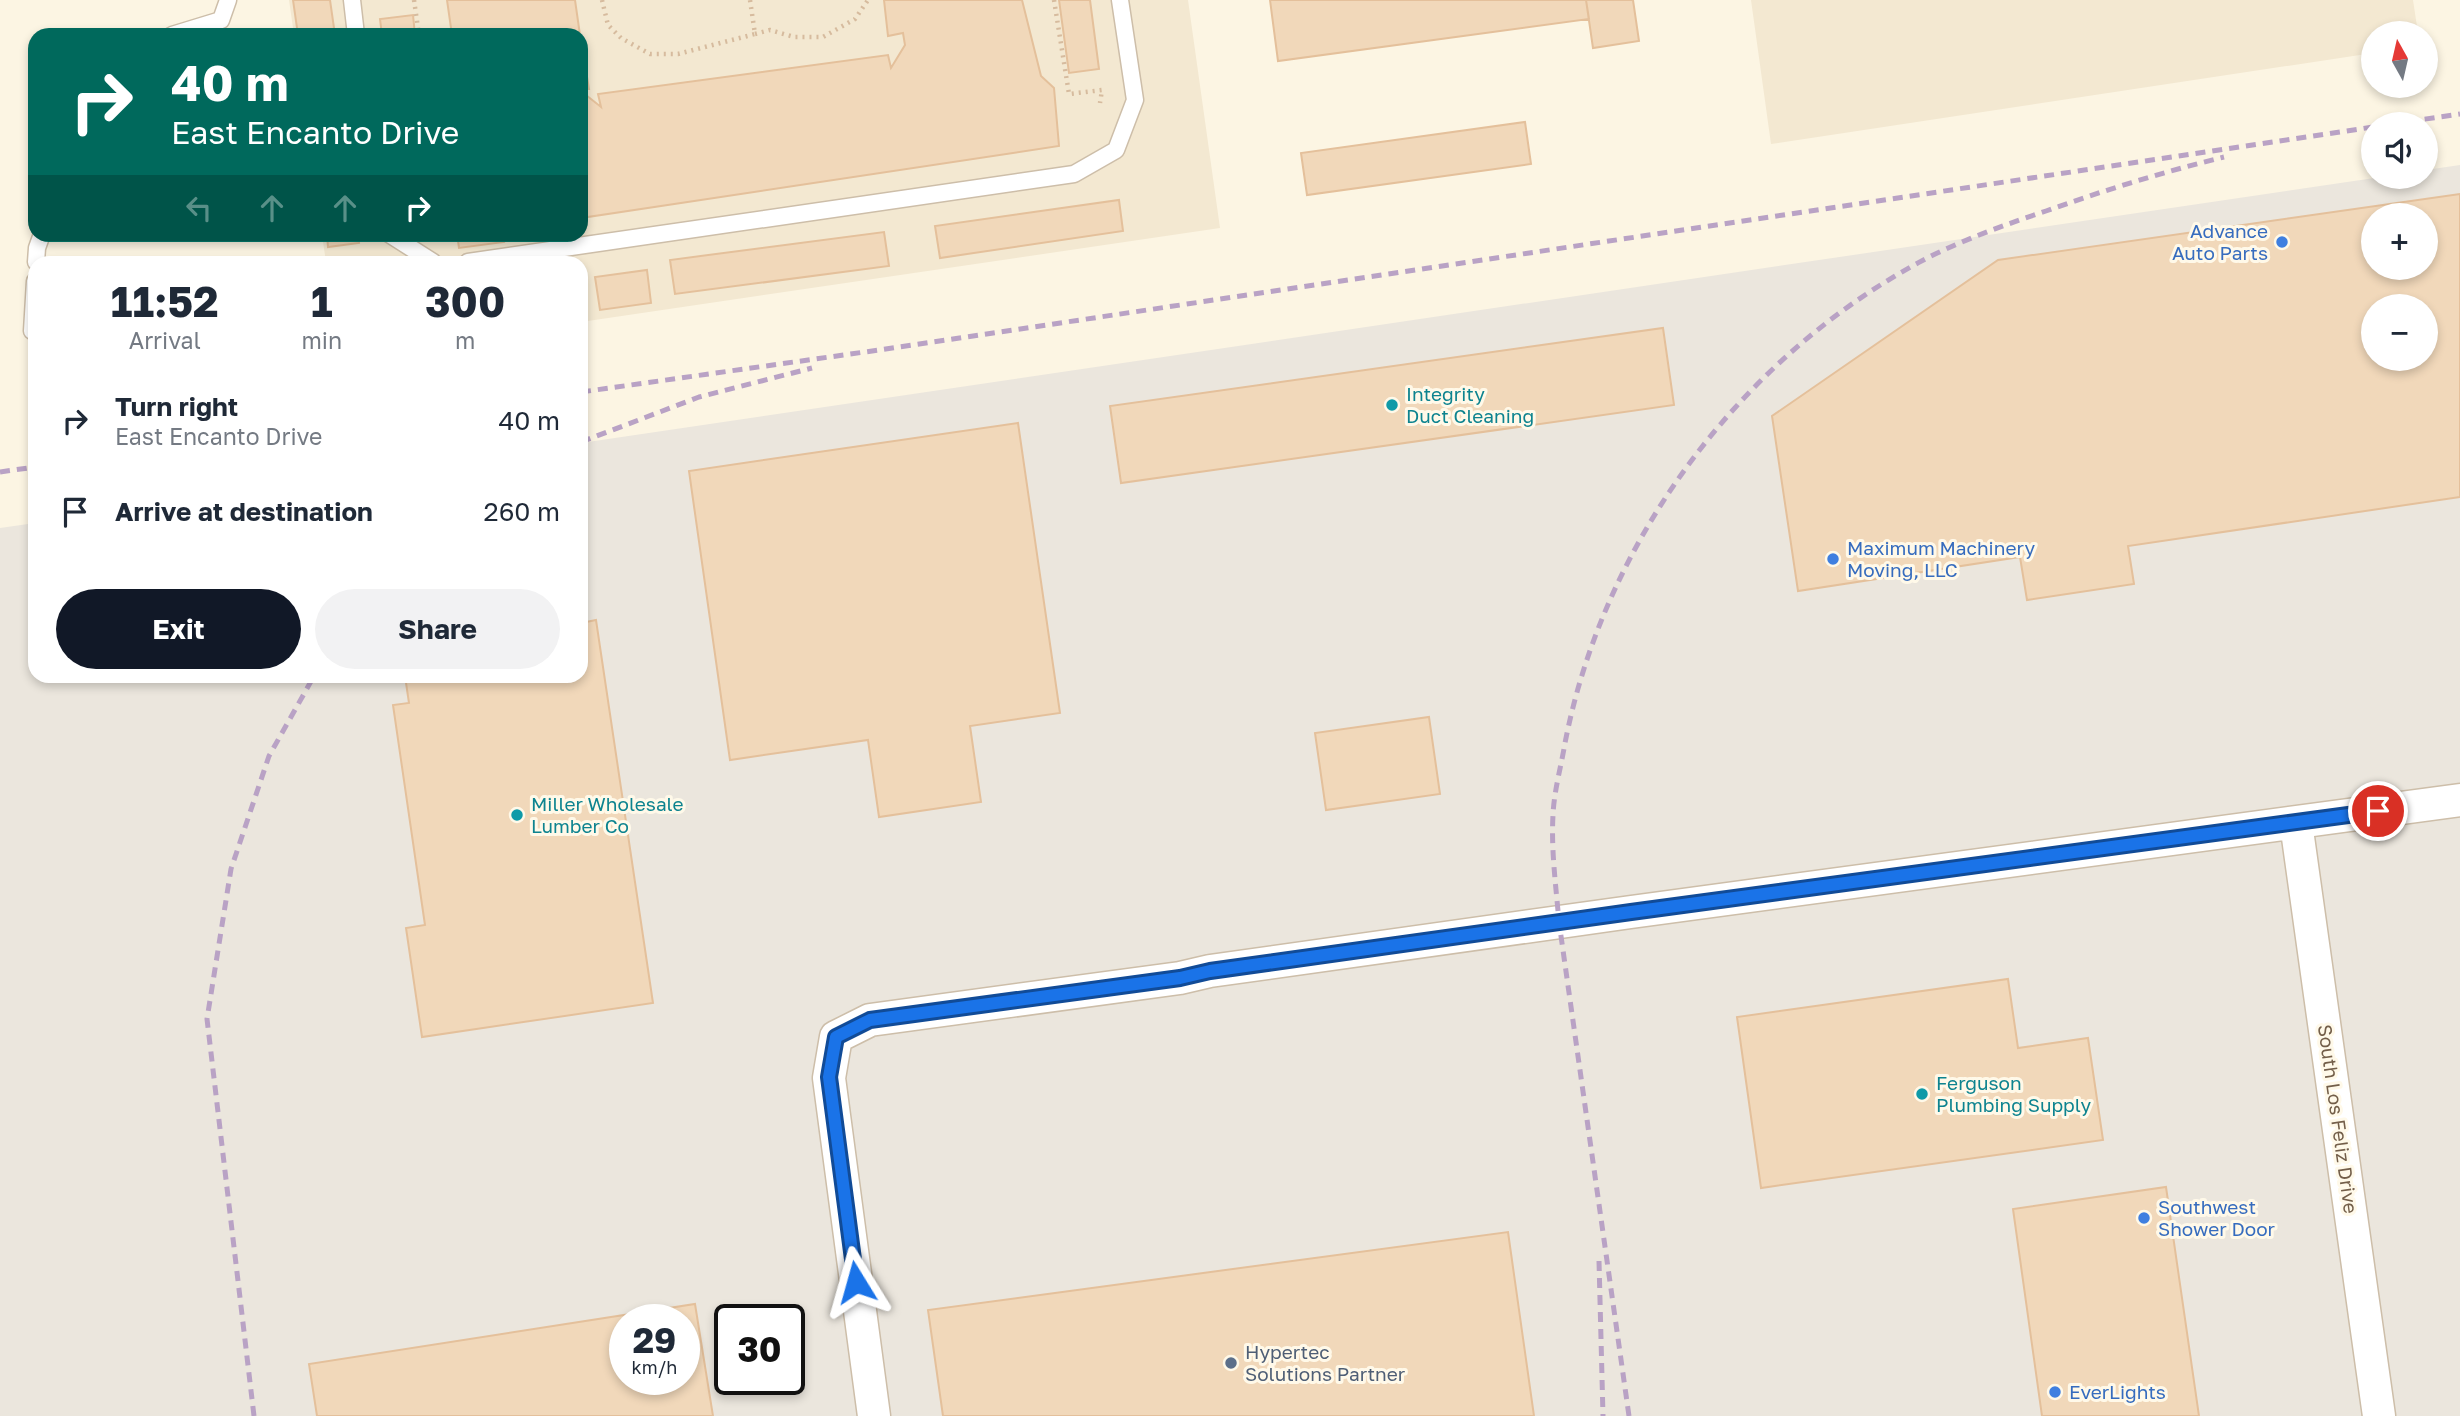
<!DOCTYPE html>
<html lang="en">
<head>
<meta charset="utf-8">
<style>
	body { margin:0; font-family:"Golos Text",sans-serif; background:#f2f2f3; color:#1f2937; height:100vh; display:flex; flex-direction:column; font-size:26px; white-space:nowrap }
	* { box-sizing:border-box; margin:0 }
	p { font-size:23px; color:#747a83 }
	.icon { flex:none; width:38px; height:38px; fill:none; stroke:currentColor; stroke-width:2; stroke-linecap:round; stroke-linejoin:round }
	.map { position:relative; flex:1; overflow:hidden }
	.panel { position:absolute; left:28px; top:256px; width:560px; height:427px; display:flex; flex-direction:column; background:#fff; border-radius:21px; box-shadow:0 4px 10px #0003 }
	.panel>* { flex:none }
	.hud { position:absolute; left:28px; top:28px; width:560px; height:214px; border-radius:21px; box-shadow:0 4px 10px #0003; background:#00695c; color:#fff; overflow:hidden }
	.needle { width:46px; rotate:352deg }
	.tools { position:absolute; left:2361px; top:21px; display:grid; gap:14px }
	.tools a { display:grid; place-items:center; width:77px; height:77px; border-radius:50%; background:#fff; box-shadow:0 4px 10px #0003; font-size:35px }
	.speed { position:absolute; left:609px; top:1304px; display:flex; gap:14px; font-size:35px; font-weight:700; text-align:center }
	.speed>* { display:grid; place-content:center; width:91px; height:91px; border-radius:50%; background:#fff; box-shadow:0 4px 10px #0003; line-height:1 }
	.speed small { font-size:18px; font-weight:400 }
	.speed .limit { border:4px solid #111; border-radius:10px; background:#fff; color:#111 }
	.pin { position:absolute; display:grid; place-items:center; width:60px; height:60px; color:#fff; margin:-30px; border:4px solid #fff; border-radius:50%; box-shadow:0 2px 7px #0007 }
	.me { position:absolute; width:77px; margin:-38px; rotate:352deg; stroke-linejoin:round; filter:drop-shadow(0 0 5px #0008) }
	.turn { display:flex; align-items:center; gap:24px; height:147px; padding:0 28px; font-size:32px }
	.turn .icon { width:91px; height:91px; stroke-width:2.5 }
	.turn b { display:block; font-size:49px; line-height:60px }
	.lanes { display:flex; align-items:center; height:66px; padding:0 28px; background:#0003; justify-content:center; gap:35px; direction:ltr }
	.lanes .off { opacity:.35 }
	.eta { display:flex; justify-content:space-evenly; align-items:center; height:119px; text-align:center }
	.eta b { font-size:42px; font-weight:700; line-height:49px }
	.button { display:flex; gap:14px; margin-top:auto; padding:14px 28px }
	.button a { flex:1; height:80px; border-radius:42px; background:#111827; color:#fff; font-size:28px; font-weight:700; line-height:80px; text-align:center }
	.button a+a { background:#f2f2f3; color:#1f2937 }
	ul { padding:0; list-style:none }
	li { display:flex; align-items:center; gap:21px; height:91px; padding:0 28px }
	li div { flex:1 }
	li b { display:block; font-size:26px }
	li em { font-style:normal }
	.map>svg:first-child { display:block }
	.residential { fill:#f3e8d1 }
	.industrial { fill:#ebe6dd; fill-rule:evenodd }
	.building { fill:#f1d8ba; stroke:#e4c09b; stroke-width:2; fill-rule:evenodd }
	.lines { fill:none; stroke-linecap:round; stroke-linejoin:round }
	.lane-casing { stroke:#cdbea9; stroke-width:19 }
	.street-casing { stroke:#cdbea9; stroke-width:35 }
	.path { stroke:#d6bb9e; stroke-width:4.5; stroke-dasharray:2 5; stroke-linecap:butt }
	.lane { stroke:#fff; stroke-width:16 }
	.street { stroke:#fff; stroke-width:32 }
	.rail { stroke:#b9a2c5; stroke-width:5; stroke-dasharray:10 7; stroke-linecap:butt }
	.route-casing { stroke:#114b97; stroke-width:18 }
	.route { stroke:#1a73e8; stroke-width:12 }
	.shop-dot { fill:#3f7fe0; stroke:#fff9e9; stroke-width:2.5 }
	.culture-dot { fill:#0f9aa8; stroke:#fff9e9; stroke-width:2.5 }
	.service-dot { fill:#5c6f8a; stroke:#fff9e9; stroke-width:2.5 }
	.labels { text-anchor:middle; stroke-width:6; stroke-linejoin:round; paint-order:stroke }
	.shop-label { font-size:19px; fill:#366cbe; stroke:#fff9e9; text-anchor:start }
	.culture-label { font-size:19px; fill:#0d838f; stroke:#fff9e9; text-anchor:start }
	.street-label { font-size:19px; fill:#735e49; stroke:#fff9e9 }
	.service-label { font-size:19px; fill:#4e5e75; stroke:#fff9e9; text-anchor:start }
</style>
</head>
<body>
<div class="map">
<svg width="2460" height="1416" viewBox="0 0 2460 1416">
	<rect width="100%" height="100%" fill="#fcf5e3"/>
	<path class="residential" d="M289 0H1188L1220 228 581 322V262H326L322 235 581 234V35H294Z
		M1751 0H2413L2418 33H2373V53L1771 144Z"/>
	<path class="industrial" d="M2460 165V1416H0V528L35 523V676H581V443L2381 177H2426V170ZM2373 215H2426V268H2373ZM2373 306H2426V359H2373ZM625 1320H684V1379H625ZM730 1320H789V1379H730Z"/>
	<path class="building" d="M293 0H330L335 35H298Z
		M447 0H575L580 35H452Z
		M884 0H1022L1041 76 1054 88 1059 146 581 218V91L601 107 598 94 888 55 891 68 905 45 903 33 888 36Z
		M1059 0H1090L1099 69 1069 73Z
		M1270 0H1586L1589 19 1278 61Z
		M1586 0H1633L1639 41 1593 48Z
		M413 15 415 35H382L380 19Z
		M581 40 589 89H581Z
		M1525 122 1531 164 1307 195 1301 153Z
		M2460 194V497L2128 546 2134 584 2027 600 2020 557 1798 591 1772 416 1998 260ZM2373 215H2426V268H2373ZM2373 306H2426V359H2373Z
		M1119 200 1123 231 940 258 935 226Z
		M884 232 889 266 675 294 670 260Z
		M327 234H358L359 243 328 247Z
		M457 234H502L504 242 459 248Z
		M647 270 651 303 600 310 595 277Z
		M1663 328 1674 405 1121 483 1110 406Z
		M1018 423 1060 713 970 726 981 802 879 817 868 740 730 760 689 471Z
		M596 620 653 1003 422 1037 406 928 425 925 393 705 409 703 405 676H581V623Z
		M1429 717 1440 794 1326 810 1315 733Z
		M2008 979 2018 1048 2088 1038 2103 1140 1761 1188 1737 1017Z
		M2166 1187 2199 1416H2042L2013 1209Z
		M1508 1232 1534 1416H943L928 1310Z
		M695 1304 713 1416H317L309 1364ZM625 1320H684V1379H625Z"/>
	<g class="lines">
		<g class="lane-casing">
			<path id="lane" d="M352 0 356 35
				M172 35 221 20 228 0
				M389 234 433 262
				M36 262 37 248 42 234
				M468 262 1074 174 1116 150 1135 100 1120 0
				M32 331 35 281"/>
		</g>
		<g class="street-casing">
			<path id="street" d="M2296 823 2379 1416
				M874 1416 829 1078 836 1037 870 1020 1180 978 1210 971 1631 912 2460 800"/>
		</g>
		<path class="path" d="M414 0 419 35
			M602 0 608 25 621 38 650 54H678L755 34 750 0
			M1054 0 1069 94 1102 90 1100 103
			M755 34 770 30 794 37H823L855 19 868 0"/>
		<use href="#lane" class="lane"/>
		<use href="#street" class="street"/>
		<path class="rail" d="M2391 124 2460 114
			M581 392 879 350 2373 127
			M581 442 699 397 812 368
			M0 472 35 467
			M1599 1261 1603 1416
			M254 1416 207 1019 231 869 269 756 314 676
			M1629 1416 1559 922C1556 886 1551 851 1553 815 1554 791 1561 767 1565 743 1605 537 1745 352 1931 256 1968 238 2007 224 2046 211 2105 190 2163 172 2224 157"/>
	</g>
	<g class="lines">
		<g class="route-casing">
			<path id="route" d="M856 1282 829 1077 836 1037 870 1020 1180 978 1210 971 1631 912 2378 811"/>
		</g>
		<use href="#route" class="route"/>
	</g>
	<g class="shop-dot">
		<circle cx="2282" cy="242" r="7"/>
		<circle cx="1833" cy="559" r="7"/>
		<circle cx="2144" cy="1218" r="7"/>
		<circle cx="2055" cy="1392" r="7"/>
	</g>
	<g class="culture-dot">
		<circle cx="1392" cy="405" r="7"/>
		<circle cx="517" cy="815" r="7"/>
		<circle cx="1922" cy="1094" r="7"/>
	</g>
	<circle class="service-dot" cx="1231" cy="1363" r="7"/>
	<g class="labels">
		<g class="shop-label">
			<text x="2268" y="238" text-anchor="end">Advance<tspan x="2268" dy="22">Auto Parts</tspan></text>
			<text x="1847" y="555">Maximum Machinery<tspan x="1847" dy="22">Moving, LLC</tspan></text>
			<text x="2158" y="1214">Southwest<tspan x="2158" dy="22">Shower Door</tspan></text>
			<text x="2069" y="1399">EverLights</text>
		</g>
		<g class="culture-label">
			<text x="1406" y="401">Integrity<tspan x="1406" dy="22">Duct Cleaning</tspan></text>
			<text x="531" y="811">Miller Wholesale<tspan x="531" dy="22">Lumber Co</tspan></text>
			<text x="1936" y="1090">Ferguson<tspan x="1936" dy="22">Plumbing Supply</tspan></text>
		</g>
		<g class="street-label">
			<text transform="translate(2338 1119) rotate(82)" y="7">South Los Feliz Drive</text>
		</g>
		<g class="service-label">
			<text x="1245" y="1359">Hypertec<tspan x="1245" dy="22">Solutions Partner</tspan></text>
		</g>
	</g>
</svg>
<div class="tools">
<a><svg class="needle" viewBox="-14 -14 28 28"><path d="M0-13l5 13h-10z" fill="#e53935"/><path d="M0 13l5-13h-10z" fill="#747a83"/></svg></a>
<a><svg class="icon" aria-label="sound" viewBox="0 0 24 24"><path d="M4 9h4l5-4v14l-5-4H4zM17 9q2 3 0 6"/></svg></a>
<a>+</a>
<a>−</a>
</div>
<div class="speed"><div>29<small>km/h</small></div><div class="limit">30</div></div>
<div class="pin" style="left:2378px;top:811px;background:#d93025"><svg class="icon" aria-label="arrive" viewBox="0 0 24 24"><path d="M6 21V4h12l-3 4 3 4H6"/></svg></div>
<svg class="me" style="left:856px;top:1282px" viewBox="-20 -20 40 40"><path d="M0-17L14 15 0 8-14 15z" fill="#1a73e8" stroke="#fff" stroke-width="4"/></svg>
<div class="hud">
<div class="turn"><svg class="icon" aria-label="right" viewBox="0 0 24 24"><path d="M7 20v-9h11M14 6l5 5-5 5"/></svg><div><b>40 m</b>East Encanto Drive</div></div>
<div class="lanes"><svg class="icon off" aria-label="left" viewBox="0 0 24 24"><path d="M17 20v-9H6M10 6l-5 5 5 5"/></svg><svg class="icon off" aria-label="ahead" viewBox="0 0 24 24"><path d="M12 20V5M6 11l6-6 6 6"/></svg><svg class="icon off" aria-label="ahead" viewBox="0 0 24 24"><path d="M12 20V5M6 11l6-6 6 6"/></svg><svg class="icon" aria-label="right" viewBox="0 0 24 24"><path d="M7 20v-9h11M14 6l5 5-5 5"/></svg></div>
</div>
<section class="panel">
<div class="eta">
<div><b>11:52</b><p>Arrival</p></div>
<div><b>1</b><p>min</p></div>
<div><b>300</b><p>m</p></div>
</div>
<ul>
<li><svg class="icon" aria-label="right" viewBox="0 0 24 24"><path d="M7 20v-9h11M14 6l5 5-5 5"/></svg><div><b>Turn right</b><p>East Encanto Drive</p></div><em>40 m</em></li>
<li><svg class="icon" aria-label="arrive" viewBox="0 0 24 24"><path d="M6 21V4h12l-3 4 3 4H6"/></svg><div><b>Arrive at destination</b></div><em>260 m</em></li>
</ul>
<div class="button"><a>Exit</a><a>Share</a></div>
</section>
</div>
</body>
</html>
